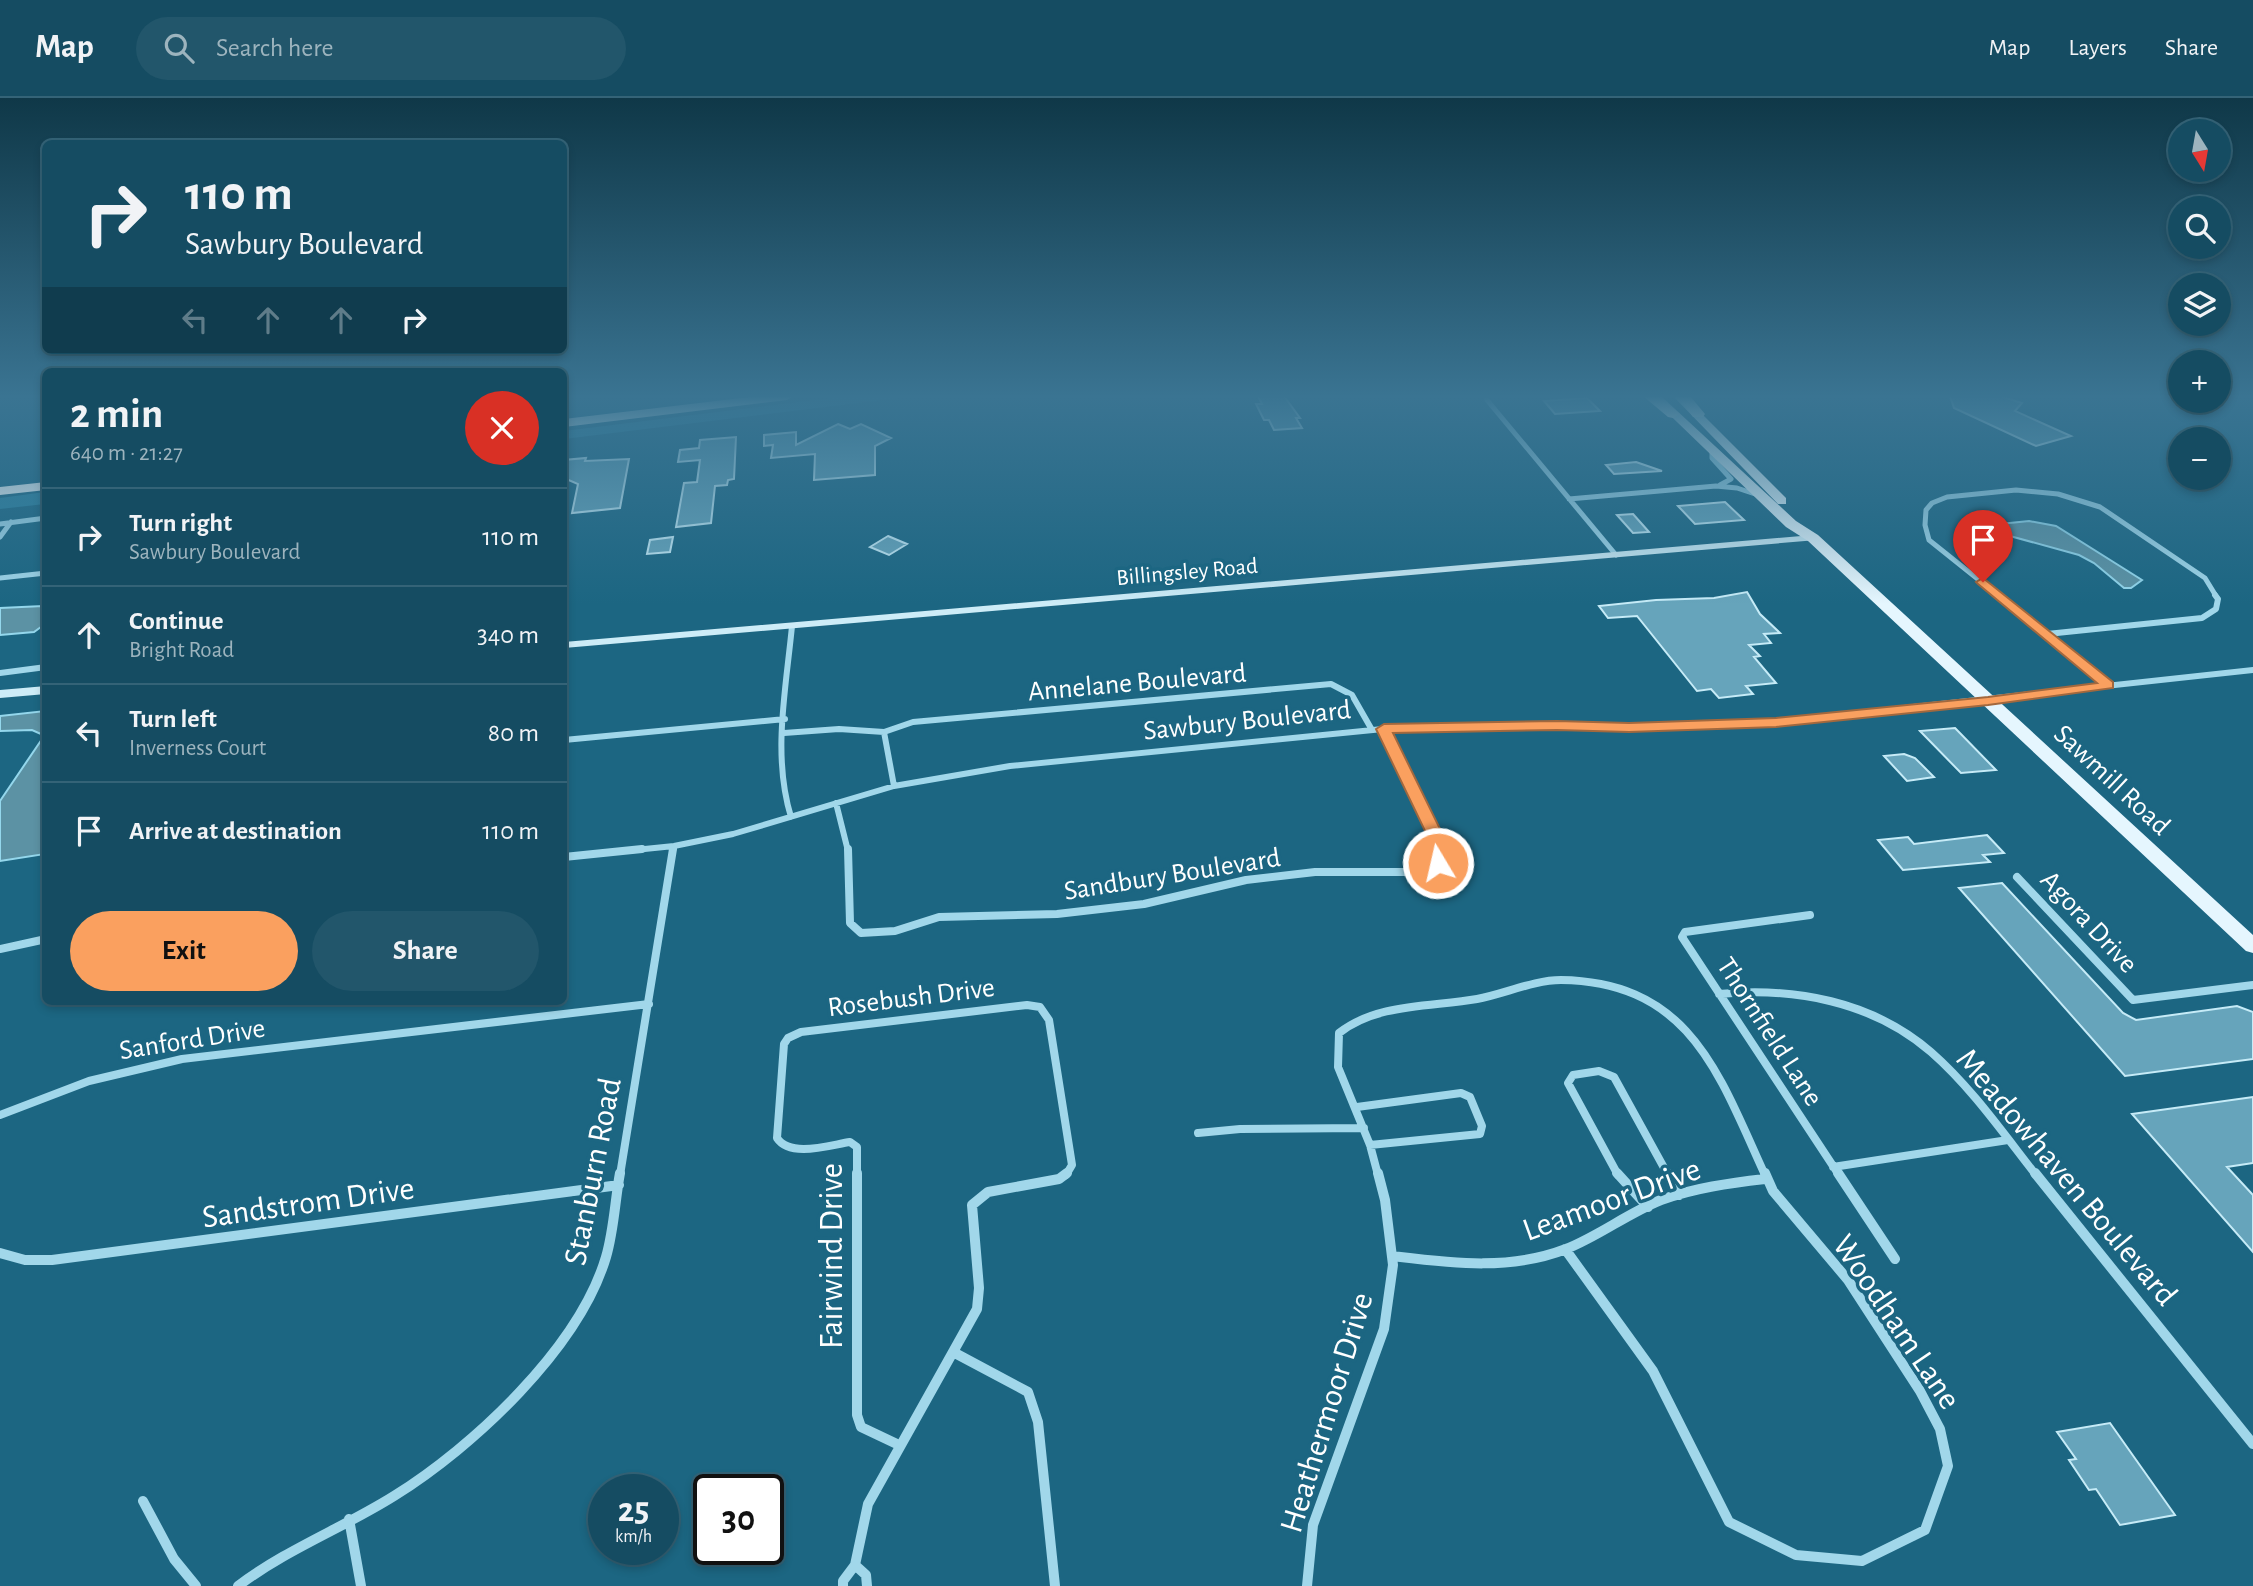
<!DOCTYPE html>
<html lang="en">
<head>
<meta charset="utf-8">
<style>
	body { margin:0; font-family:"Alegreya Sans",sans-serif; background:#22566b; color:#f1f3f6; height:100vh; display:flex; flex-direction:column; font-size:26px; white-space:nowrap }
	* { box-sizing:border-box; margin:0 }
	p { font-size:23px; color:#9db4be }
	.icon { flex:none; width:38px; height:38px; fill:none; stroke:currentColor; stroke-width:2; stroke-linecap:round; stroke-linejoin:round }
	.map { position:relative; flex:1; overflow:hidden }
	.details { position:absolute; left:42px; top:270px; width:525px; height:637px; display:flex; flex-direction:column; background:#154c62; border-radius:10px; box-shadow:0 4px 10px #0003,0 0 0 2px #346377 }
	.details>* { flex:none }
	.banner { position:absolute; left:42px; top:42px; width:525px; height:214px; border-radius:10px; box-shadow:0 4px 10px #0003,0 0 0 2px #346377; background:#154c62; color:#f1f3f6; overflow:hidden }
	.needle { width:46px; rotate:169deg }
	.buttons { position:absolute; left:2168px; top:21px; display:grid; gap:14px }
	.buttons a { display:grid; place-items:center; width:63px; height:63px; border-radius:50%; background:#154c62; box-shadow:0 4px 10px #0003,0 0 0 2px #346377; font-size:35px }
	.speed { position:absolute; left:588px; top:1376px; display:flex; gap:14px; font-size:35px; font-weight:700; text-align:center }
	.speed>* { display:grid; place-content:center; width:91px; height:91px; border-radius:50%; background:#154c62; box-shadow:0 4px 10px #0003,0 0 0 2px #346377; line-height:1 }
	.speed small { font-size:18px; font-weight:400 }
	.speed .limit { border:4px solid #111; border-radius:10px; background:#fff; color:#111 }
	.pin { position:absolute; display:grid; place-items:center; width:60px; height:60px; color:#fff; margin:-72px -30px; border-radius:50% 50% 50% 0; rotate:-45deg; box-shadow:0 0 7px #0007 }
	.pin .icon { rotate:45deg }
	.me { position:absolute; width:77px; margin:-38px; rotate:351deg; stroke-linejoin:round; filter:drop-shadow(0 0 5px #0008) }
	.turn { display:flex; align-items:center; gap:24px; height:147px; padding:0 28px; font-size:32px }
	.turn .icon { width:91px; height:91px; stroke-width:2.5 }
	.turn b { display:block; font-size:49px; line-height:60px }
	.lanes { display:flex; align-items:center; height:66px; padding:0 28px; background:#0003; justify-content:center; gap:35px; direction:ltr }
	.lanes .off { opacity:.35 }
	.round { display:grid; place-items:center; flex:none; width:74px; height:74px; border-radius:37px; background:#22566b }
	.head { display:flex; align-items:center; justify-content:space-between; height:119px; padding:0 28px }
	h1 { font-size:42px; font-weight:700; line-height:52px }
	.primary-button { display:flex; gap:14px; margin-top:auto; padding:14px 28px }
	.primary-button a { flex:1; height:80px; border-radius:42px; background:#faa05f; color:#111; font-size:28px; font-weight:700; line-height:80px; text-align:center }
	.primary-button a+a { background:#22566b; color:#f1f3f6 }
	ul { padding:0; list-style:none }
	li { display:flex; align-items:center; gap:21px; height:98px; padding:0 28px; border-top:2px solid #346377 }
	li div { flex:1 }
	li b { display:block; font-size:26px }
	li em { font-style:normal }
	header { display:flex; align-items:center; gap:42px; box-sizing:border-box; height:98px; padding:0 35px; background:#154c62; border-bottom:2px solid #346377 }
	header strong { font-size:33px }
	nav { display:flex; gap:38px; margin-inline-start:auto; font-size:24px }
	.search { width:490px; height:63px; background:#22566b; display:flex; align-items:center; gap:18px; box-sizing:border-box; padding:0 24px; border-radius:38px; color:#9db4be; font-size:26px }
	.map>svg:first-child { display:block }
	.green { fill:#2b819f }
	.water { fill:#5c92a4; stroke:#94d7ec; stroke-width:2 }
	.building { fill:#66a4bb; stroke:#c6ebf7; stroke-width:2 }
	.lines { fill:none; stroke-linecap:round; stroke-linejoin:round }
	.street-far3 { stroke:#a1d7ea; stroke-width:5 }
	.street-far2 { stroke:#a1d7ea; stroke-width:6 }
	.street-far1 { stroke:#a1d7ea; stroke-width:8 }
	.street { stroke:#a1d7ea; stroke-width:10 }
	.secondary { fill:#cdecf7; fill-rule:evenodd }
	.primary { fill:#e5f6fe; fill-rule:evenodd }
	.highway { fill:#fff; fill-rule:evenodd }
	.route { fill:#faa05f; stroke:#a2683e; stroke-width:2 }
	.labels { text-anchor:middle; stroke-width:7; stroke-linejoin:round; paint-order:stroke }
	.far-street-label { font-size:23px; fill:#fff; stroke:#1c6682 }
	.street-label { font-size:28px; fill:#fff; stroke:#1c6682 }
	.near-street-label { font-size:33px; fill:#fff; stroke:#1c6682 }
</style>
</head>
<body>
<header>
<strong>Map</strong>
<div class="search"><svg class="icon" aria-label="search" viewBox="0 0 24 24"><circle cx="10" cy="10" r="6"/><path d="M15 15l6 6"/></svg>Search here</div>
<nav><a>Map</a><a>Layers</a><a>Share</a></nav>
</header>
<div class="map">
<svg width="2253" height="1488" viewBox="0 0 2253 1488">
	<rect width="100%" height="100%" fill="#1c6682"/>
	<path class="green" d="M848 298H915L564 341V333Z
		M45 394V406L0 411V400Z"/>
	<path class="water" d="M2029 423 2056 428 2142 482 2131 490H2124L2094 465 2079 457 1999 435 1993 430 2000 426Z
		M43 508 45 510V526L34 534 0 537V510Z
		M45 613V756L0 763V703L42 641 41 636 32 632 0 633V618Z"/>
	<path class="building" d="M1258 298H1284L1300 320H1296L1302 330 1274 332 1269 322H1264L1256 306H1262Z
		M1950 298H2000L2022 305 2015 313 2071 338 2036 348 1954 310Z
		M1587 300 1600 313 1555 316 1544 303Z
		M838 326 850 331 861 326 891 340 875 348V377L814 382 815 356 771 360 773 347 764 348V337L796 334V347Z
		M736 339 734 381 728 382 727 387 715 388 711 425 676 429 684 385 697 384 700 362 678 364 680 352 699 350 700 342Z
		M586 360 585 363 629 361 620 410 572 415 578 386 564 380V362Z
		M1636 364 1662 373 1614 376 1606 367Z
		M1725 404 1744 422 1695 426 1678 408Z
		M1633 416 1649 434 1633 435 1617 417Z
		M888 438 907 446 889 457 870 449Z
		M673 439 670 454 647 456 650 442Z
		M1747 494 1760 516 1780 535 1764 536 1771 545 1749 547 1760 558 1754 559 1776 585 1746 588 1753 596 1719 600 1711 591 1697 593 1637 518 1608 520 1599 508 1656 502 1714 500Z
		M1955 630 1996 672 1961 675 1920 633Z
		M1904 656 1915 660 1934 679 1907 683 1884 658Z
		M1987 737 2004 755 1983 757 1990 764 1903 772 1878 742 1908 739 1914 746Z
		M2002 785 2123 915 2136 922 2237 908 2253 914V961L2125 978 1959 790Z
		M2253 999V1065L2227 1069 2253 1097V1154L2132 1016Z
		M2110 1325 2175 1417 2120 1427 2096 1391 2089 1392 2069 1362 2076 1361 2057 1334Z"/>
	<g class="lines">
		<path class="street-far3" d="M1487 302 1616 457
			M1712 351V360L1731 381 1720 387
			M1569 401 1716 388 1737 390 1758 397
			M0 426 46 420
			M0 439 11 424
			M0 480 46 475
			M1999 498 1929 442 1925 427 1926 412 1932 405 1947 399 2016 392 2058 396 2100 409 2205 480 2216 498"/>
		<path class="street-far2" d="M1997 497 2108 587
			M2047 536 2202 520 2216 511 2218 501 2215 497
			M0 575 46 569
			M1383 631 1436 739 1439 753
			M884 634 894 688
			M784 635 839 631 884 634 913 624 1331 586 1352 597 1372 632
			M564 642 785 621
			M836 705 848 753
			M791 719C772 657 786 591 792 528
			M625 753 674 748 733 736 894 688 1010 668 1383 631 1557 627 1629 630 1776 624 2253 572
			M673 753 674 748"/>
		<path class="street-far1" d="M848 751 850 825 861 835 895 833 939 819 1057 816 1144 806 1246 782 1315 774H1421L1438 765 1439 751
			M564 759 642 751
			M2017 779 2133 902 2253 887
			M1810 817 1685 834 1682 839 1839 1077
			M0 851 46 841
			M1719 896C1794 889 1872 903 1931 954 1971 989 2003 1035 2036 1077
			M1357 1009 1461 995 1470 999 1482 1028 1480 1036 1370 1047
			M0 1017 89 983 182 961 649 906
			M1198 1035 1240 1031 1364 1030
			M1833 1069 2008 1042
			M620 1077 673 751
			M857 1077V1049L850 1044C830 1047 790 1060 777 1040L784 946 788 940 801 934 1027 907 1040 909 1049 922 1072 1067 1066 1077
			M1378 1077 1370 1047 1338 969 1339 935C1377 905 1432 909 1477 901 1504 896 1534 882 1561 882 1691 884 1719 977 1765 1077
			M1618 1077 1568 985 1573 977 1599 973 1614 979 1668 1077"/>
		<path class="street" d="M857 1075V1317L861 1329 899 1347
			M1617 1075 1648 1109
			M1667 1075 1679 1097
			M1838 1075 1895 1161
			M2035 1075 2253 1346
			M1565 1151 1653 1273 1729 1424 1796 1457 1862 1463 1925 1432 1948 1368 1940 1331 1920 1293 1848 1182 1773 1093 1765 1075
			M0 1155 25 1162H52L619 1087
			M1392 1158C1451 1165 1509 1173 1566 1151 1599 1138 1628 1115 1661 1102 1694 1090 1730 1085 1765 1081
			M953 1254 1028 1294 1038 1324 1055 1488
			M143 1403 174 1461 196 1488
			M349 1421 361 1488
			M855 1467 866 1477 867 1488
			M238 1488C287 1451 343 1430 394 1398 473 1349 579 1250 606 1159 614 1132 615 1102 620 1075
			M843 1488V1483L855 1467 868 1406 977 1211 979 1190 972 1107 988 1094 1059 1081 1067 1075
			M1307 1488 1313 1427 1384 1231 1393 1167 1385 1102 1378 1075"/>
		<path class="secondary" d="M1813 437 1818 440 1817 442 564 550V544Z
			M46 588V596L0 600V592Z"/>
		<path class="primary" d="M1650 298H1661L1796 423 1818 437 2253 837V855L2246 853 1808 443 1786 429Z
			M1673 298H1684L1786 400V406H1778Z"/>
		<path class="highway" d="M758 298H794L787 302 564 329V321Z
			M1643 298H1657L1680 316 1673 320 1668 319Z
			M1678 298H1690L1705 316 1703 319H1693Z
			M46 384V392L0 397V389Z"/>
	</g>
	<linearGradient id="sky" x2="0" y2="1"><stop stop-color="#0f3848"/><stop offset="0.59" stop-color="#3a7492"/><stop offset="1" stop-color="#3a7492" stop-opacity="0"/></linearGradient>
	<rect width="2253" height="506" fill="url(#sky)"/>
	<path class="route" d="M1983 480 2113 584V590L1988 607 1776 629 1629 634 1557 632 1393 635 1444 739 1448 757 1444 769 1438 771 1430 765 1431 757 1428 739 1376 631 1384 626 1557 623 1629 625 1776 620 1988 599 2097 585 1978 486 1976 484Z"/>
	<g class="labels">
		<g class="far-street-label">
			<text transform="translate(1187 473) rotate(-5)" y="8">Billingsley Road</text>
		</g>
		<g class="street-label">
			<text transform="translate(1137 583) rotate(-5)" y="10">Annelane Boulevard</text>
			<text transform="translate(1247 621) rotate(-6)" y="10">Sawbury Boulevard</text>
			<text transform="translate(2113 681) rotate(43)" y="10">Sawmill Road</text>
			<text transform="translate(1172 775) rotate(-9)" y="10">Sandbury Boulevard</text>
			<text transform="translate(2090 823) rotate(47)" y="10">Agora Drive</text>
			<text transform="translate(911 898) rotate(-7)" y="10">Rosebush Drive</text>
			<text transform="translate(1771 933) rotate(57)" y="10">Thornfield Lane</text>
			<text transform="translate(192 940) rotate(-9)" y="10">Sanford Drive</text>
		</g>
		<g class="near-street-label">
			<text transform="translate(591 1073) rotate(-79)" y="12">Stanburn Road</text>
			<text transform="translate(2068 1078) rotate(50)" y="12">Meadowhaven Boulevard</text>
			<text transform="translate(1611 1100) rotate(-20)" y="12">Leamoor Drive</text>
			<text transform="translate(308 1103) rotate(-8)" y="12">Sandstrom Drive</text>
			<text transform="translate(830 1158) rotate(-90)" y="12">Fairwind Drive</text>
			<text transform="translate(1898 1223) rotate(56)" y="12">Woodham Lane</text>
			<text transform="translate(1325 1314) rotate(-73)" y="12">Heathermoor Drive</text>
		</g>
	</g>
</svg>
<div class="buttons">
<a><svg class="needle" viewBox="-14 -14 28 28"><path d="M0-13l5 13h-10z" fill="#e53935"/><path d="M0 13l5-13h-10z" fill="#9db4be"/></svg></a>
<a><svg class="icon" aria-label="search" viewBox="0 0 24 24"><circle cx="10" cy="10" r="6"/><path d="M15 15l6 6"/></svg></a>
<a><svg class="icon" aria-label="layers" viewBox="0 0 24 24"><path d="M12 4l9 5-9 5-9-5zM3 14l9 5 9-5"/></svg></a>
<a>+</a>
<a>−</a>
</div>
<div class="speed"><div>25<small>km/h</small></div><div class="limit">30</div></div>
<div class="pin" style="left:1983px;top:484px;background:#d93025"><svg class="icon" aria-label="arrive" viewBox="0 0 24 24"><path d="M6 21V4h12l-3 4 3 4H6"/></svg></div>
<svg class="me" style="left:1438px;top:765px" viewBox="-20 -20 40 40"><circle r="17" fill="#faa05f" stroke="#fff" stroke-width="3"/><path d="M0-11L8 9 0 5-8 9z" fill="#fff"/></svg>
<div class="banner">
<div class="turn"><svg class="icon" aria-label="right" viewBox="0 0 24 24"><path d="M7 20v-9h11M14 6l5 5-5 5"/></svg><div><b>110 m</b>Sawbury Boulevard</div></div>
<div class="lanes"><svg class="icon off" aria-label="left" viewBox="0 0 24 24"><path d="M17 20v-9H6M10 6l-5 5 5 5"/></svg><svg class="icon off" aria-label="ahead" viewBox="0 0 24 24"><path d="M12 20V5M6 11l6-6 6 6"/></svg><svg class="icon off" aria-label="ahead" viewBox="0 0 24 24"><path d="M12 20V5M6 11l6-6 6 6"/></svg><svg class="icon" aria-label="right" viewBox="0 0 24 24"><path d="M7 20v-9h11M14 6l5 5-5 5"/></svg></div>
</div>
<section class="details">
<div class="head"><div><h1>2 min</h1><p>640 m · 21:27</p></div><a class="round" style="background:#d93025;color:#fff"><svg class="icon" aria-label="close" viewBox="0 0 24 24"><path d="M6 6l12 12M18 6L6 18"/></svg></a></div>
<ul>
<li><svg class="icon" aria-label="right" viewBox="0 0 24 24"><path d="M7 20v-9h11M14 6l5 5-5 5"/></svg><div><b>Turn right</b><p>Sawbury Boulevard</p></div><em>110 m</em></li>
<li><svg class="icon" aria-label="ahead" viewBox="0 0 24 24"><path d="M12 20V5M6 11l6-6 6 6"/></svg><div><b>Continue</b><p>Bright Road</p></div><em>340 m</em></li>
<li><svg class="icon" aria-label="left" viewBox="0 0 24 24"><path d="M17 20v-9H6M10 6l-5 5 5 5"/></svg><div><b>Turn left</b><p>Inverness Court</p></div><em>80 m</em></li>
<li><svg class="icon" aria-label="arrive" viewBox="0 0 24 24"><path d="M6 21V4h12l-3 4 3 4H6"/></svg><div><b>Arrive at destination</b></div><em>110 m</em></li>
</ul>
<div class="primary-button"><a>Exit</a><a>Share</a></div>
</section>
</div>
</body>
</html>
